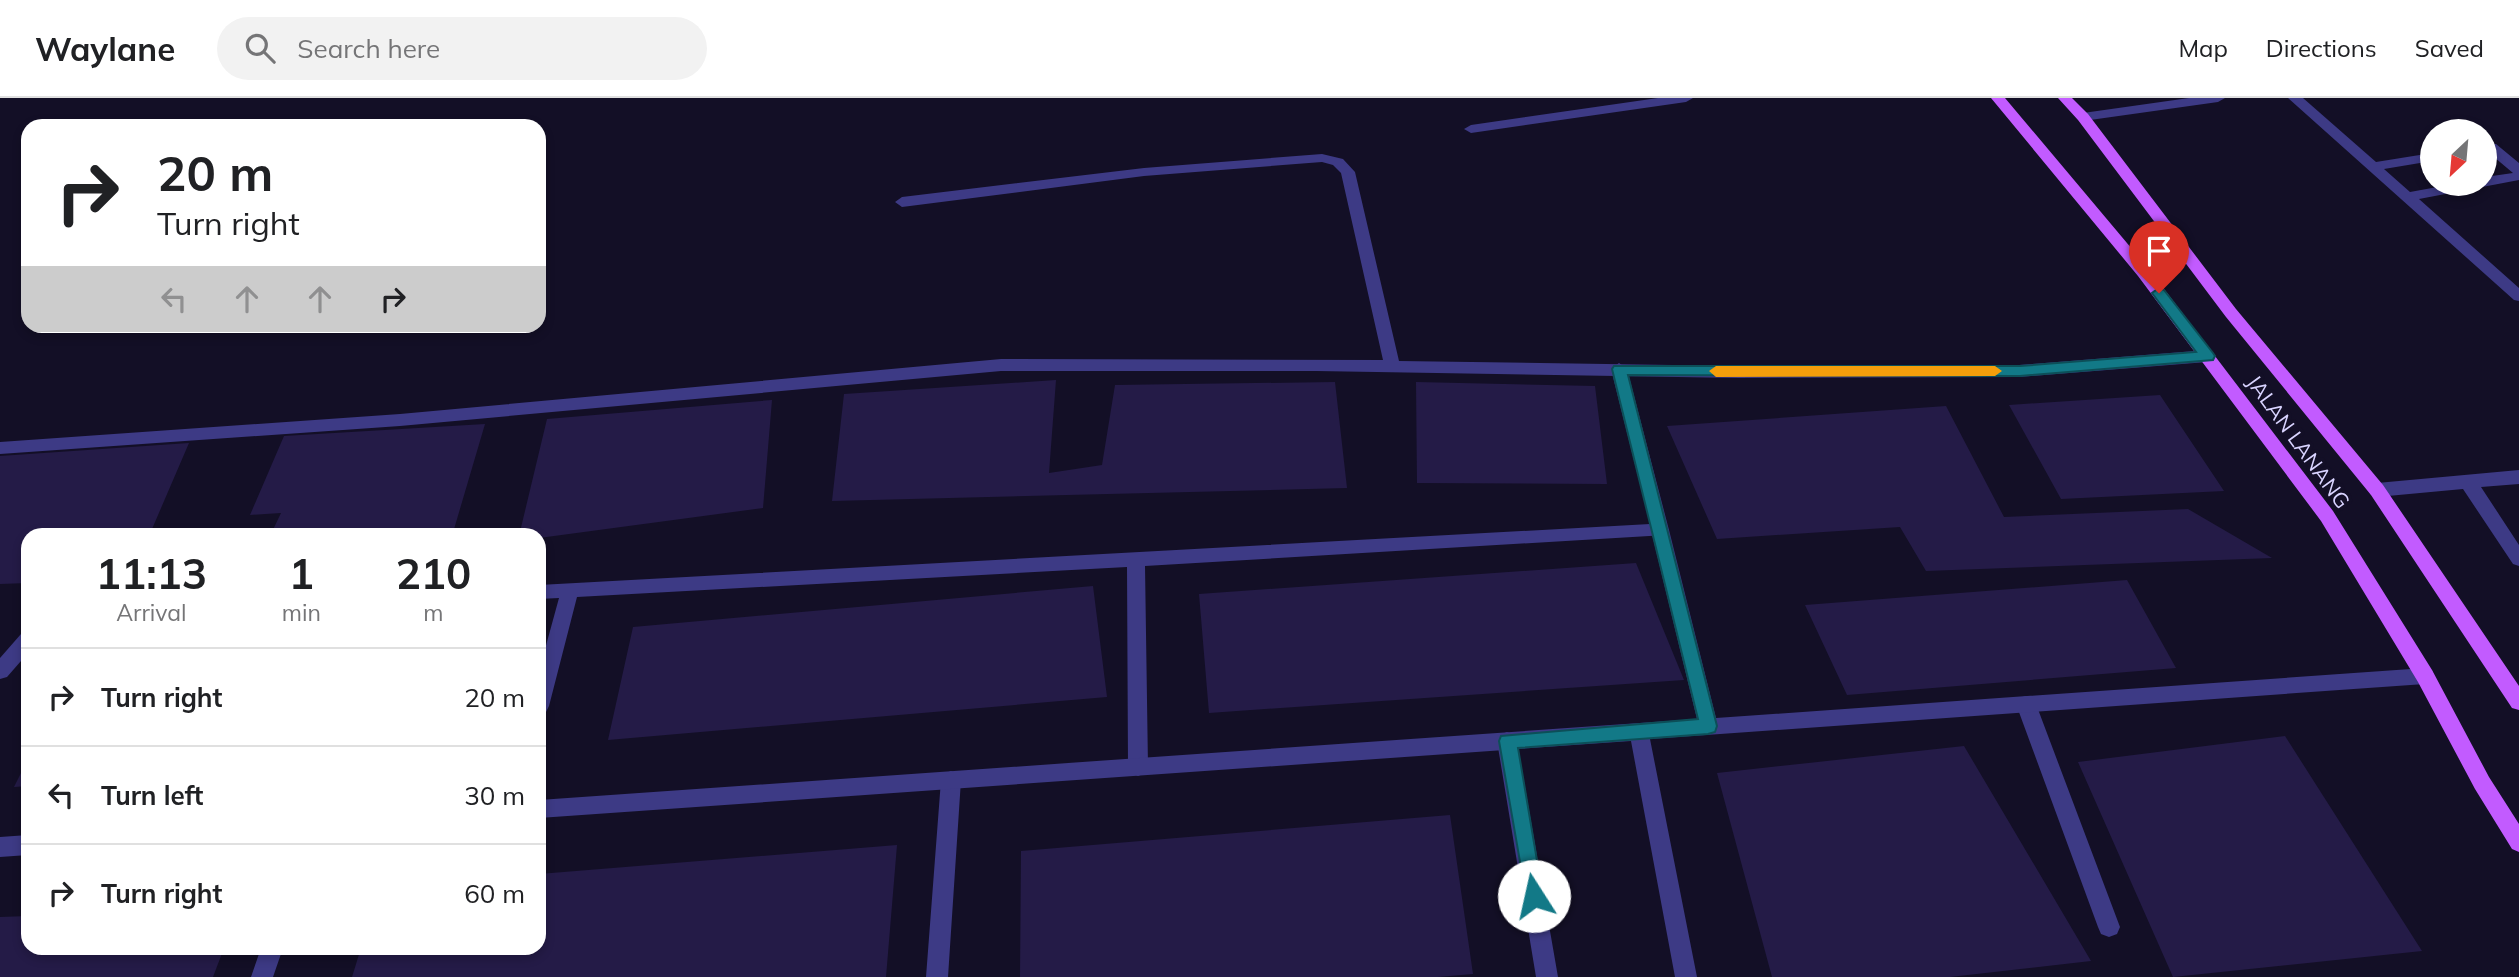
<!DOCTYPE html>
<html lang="en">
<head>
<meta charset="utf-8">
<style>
	body { margin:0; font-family:Mulish,sans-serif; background:#f2f2f2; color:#202124; height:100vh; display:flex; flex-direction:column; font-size:26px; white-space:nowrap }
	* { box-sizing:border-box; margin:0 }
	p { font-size:23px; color:#757577 }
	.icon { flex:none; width:38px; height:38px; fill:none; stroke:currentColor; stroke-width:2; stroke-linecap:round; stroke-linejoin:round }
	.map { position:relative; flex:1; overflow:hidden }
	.drawer { position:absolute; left:21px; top:430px; width:525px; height:427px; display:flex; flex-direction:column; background:#fff; border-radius:21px; box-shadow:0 4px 10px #0003 }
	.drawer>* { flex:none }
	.guide { position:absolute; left:21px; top:21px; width:525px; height:214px; border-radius:21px; box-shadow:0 4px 10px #0003; background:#fff; color:#202124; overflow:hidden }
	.needle { width:46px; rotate:206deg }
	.tools { position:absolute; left:2420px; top:21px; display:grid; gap:14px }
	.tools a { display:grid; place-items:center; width:77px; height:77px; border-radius:50%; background:#fff; box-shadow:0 4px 10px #0003; font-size:35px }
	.pin { position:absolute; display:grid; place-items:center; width:60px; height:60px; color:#fff; margin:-72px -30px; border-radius:50% 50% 50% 0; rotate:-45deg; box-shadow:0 0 7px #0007 }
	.pin .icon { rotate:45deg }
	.me { position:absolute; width:77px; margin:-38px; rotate:350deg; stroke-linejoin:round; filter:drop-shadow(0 0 5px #0008) }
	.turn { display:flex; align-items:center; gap:24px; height:147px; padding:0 21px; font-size:32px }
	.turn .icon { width:91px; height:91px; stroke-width:2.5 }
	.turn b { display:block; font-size:49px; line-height:60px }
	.lanes { display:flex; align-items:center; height:66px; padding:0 21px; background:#0003; justify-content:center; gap:35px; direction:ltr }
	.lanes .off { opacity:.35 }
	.eta { display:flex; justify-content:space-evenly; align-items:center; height:119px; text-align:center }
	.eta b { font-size:42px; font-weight:700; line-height:49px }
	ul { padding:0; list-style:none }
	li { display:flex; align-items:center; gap:21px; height:98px; padding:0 21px; border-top:2px solid #e0e0e0 }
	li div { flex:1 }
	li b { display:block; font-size:26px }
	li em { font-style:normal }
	header { display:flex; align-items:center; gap:42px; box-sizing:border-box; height:98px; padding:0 35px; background:#fff; border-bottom:2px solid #e0e0e0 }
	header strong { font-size:33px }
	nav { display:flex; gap:38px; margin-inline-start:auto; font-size:24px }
	.search { width:490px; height:63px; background:#f2f2f2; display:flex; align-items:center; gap:18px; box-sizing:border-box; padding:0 24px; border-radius:38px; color:#757577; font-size:26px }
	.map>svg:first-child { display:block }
	.building { fill:#241b47 }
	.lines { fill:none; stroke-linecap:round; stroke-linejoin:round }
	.lane { fill:#3d3a85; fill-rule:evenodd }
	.street { fill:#3d3a85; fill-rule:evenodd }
	.primary { fill:#c25bff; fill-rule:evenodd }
	.route { fill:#127987; stroke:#0c4f58; stroke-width:2 }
	.slow { fill:#f59e0b }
	.labels { text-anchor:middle; stroke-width:7; stroke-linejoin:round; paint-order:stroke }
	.street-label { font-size:21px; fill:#d9d4ff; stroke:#130f26 }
</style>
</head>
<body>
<header>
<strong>Waylane</strong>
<div class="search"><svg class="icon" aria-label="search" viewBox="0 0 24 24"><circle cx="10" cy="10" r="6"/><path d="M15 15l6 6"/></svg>Search here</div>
<nav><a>Map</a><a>Directions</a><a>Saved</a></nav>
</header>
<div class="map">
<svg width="2519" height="879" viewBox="0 0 2519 879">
	<rect width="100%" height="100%" fill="#130f26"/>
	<path class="building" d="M1056 282 1049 375 1102 367 1115 287 1335 284 1347 390 832 403 844 296Z
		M1416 284 1595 288 1607 386 1417 385Z
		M2160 297 2224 393 2061 401 2009 307Z
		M772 302 763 410 539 440V438H519L547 321Z
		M1946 308 2004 419 2188 411 2272 460 1926 473 1900 429 1717 441 1667 328Z
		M485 326 452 438H270L281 415 250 417 284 338Z
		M189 345 149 438H28V485L0 486V358Z
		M1636 465 1684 582 1209 615 1199 496Z
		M2127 482 2176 570 1847 597 1805 507Z
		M1093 488 1107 599 608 642 633 529Z
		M2285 638 2422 853 2173 879 2078 664Z
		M1964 648 2091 863 1950 879H1772L1717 675Z
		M28 661V688L14 689Z
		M1450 717 1473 876 1438 879H1020L1021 753Z
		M897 747 886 879H352L361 850H539V776Z
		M28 818V850H224L213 879H0V819Z"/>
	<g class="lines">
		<path class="lane" d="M1658 0H1693L1686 4 1471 35 1464 31 1471 27Z
			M2288 0H2303L2376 64 2432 55V63L2384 71 2410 94 2454 86H2485V79L2513 75 2488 54H2485V46H2496L2519 65V82L2419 101 2519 190V203L2514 202Z
			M1619 265 1627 271 1669 432 1666 437 1145 468 1148 669 1145 675 1138 678 1131 675 1128 669 1127 469 577 499 549 608 546 614 539 616V573L559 500 539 501V487L1650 426 1611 271Z
			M2519 372V386L2481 389 2519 447V468L2513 466 2463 391 2377 399 2371 397 2368 392 2371 387 2377 385Z
			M28 534V555L7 579 0 581V560L21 536Z
			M2026 598 2033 600 2036 606 2120 829 2117 836 2109 839 2101 836 2098 829 2016 606 2019 600Z
			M1507 634 1514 637 1517 643 1558 879H1536L1497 643 1500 637Z
			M951 673 958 676 961 682 948 879H926L941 682 944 676Z
			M261 850H283L273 879H251Z"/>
		<path class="street" d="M2189 0H2225L2218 4 2083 23 2076 19 2083 15Z
			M1322 56 1343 61 1355 74 1399 263 1739 268 2019 267 2207 252 2215 258 2207 264 2019 279 1739 280 1316 273H1001L400 328 0 356V344L400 316 1001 261 1383 262 1341 75 1333 67 1322 64 1144 78 902 109 895 104 902 99 1144 70Z
			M1660 425 1666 427 1669 432 1716 620 2425 570 2432 572 2434 578 2432 584 2425 586 1650 641 1697 879H1675L1631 643 539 720V702L1697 621 1651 432 1654 427Z
			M28 737V757L0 759V739Z"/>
		<path class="primary" d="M1991 0H2005L2148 170 2333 413 2432 572 2489 679 2519 726V754L2512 751 2475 691 2418 584 2321 423 2138 178Z
			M2058 0H2072L2088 16 2236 211 2383 387 2519 588V612L2512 610 2371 397 2226 219 2078 22Z"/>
	</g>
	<path class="route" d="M2159 190 2164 192 2213 255 2215 258 2213 262 2020 278 1628 277 1717 628 1715 634 1708 636 1518 650 1543 798 1540 804 1534 807 1527 804 1499 643 1501 638 1698 621 1612 271 1614 268H2020L2196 254 2152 195Z"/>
	<path class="slow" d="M1716 268H1995L2002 273 1995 278 1716 279 1709 273Z"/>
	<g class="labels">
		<g class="street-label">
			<text transform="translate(2298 344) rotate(54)" y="7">JALAN LANANG</text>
		</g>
	</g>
</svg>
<div class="tools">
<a><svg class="needle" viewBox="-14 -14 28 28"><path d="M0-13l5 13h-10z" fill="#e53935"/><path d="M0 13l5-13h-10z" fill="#757577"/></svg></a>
</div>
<div class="pin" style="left:2159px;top:195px;background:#d93025"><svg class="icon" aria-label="arrive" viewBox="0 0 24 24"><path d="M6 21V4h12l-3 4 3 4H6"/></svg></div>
<svg class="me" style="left:1534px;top:798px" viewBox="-20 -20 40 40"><circle r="19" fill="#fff"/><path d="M0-13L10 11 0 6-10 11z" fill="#127987"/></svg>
<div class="guide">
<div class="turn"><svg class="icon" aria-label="right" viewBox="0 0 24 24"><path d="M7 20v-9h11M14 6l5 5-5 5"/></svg><div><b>20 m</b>Turn right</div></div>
<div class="lanes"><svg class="icon off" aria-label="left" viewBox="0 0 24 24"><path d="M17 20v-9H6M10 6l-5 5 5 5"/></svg><svg class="icon off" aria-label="ahead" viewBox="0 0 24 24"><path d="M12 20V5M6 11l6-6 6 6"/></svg><svg class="icon off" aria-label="ahead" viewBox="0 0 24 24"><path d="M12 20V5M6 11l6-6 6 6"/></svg><svg class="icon" aria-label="right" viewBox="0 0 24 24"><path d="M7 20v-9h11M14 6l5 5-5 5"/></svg></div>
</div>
<section class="drawer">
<div class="eta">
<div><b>11:13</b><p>Arrival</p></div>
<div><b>1</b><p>min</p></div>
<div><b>210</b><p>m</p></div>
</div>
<ul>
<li><svg class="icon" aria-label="right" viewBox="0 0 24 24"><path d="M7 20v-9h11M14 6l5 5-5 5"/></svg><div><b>Turn right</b></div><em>20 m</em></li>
<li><svg class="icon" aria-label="left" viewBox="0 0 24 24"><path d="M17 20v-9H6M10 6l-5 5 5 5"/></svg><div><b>Turn left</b></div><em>30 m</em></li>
<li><svg class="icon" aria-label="right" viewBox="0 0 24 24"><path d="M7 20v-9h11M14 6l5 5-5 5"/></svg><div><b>Turn right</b></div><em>60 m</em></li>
</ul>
</section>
</div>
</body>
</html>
